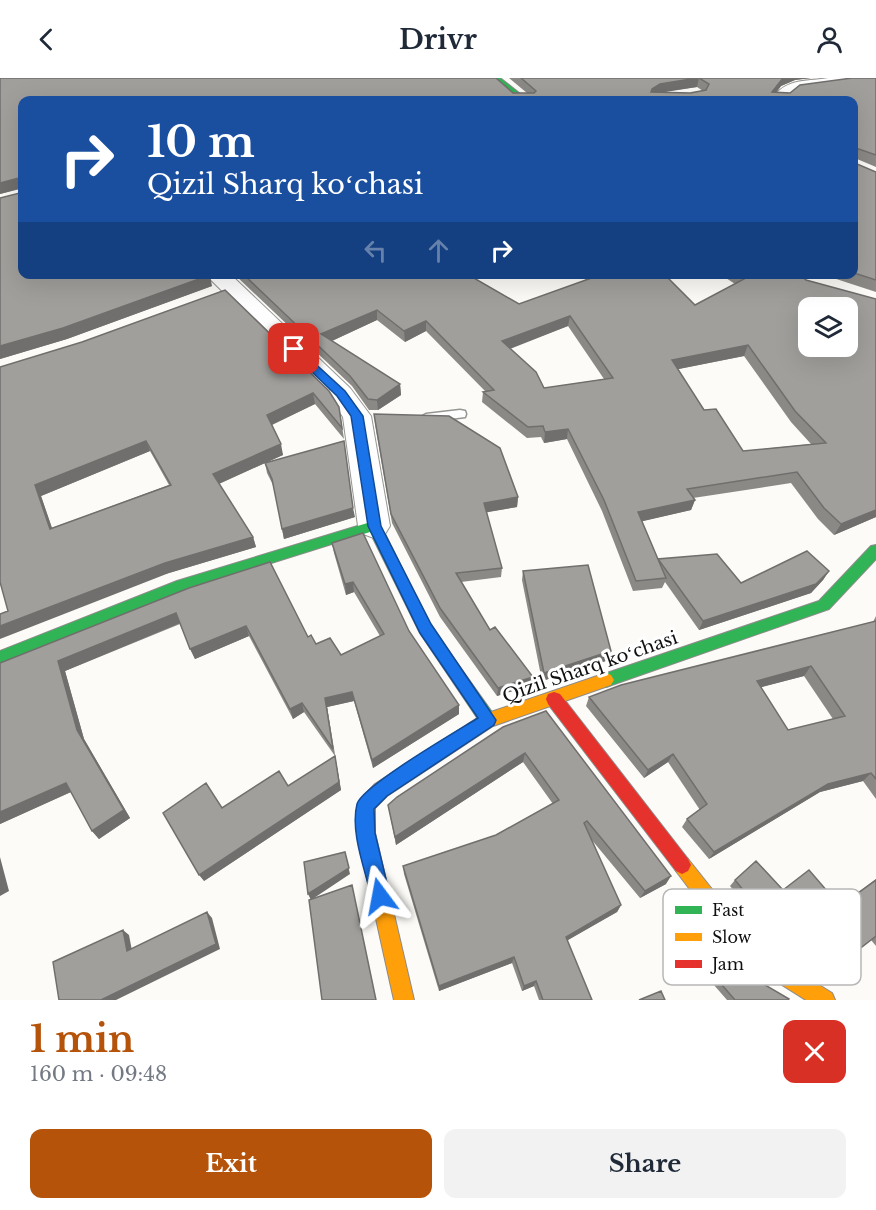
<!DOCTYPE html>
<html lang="en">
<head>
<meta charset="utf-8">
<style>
	body { margin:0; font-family:"Libre Baskerville",serif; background:#f2f2f3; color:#1f2937; height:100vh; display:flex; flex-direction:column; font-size:22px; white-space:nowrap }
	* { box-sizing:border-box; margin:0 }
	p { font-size:20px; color:#747a83 }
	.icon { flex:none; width:33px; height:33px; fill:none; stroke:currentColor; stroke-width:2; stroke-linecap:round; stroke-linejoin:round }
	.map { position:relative; height:922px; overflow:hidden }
	.side { display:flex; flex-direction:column; background:#fff; flex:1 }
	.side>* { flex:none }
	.banner { position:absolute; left:18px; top:18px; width:840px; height:183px; border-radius:12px; box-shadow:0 6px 24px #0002; background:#1a4fa0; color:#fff; overflow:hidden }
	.buttons { position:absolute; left:798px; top:219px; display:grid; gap:12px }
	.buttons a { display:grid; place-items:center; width:60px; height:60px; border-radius:12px; background:#fff; box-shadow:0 6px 24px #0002; font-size:30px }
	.pin { position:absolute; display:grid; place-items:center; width:51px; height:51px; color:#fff; margin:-26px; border-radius:12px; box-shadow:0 3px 9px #0006 }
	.me { position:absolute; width:66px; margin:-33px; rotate:347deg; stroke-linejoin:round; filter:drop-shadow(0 0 4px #0008) }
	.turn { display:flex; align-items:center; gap:21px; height:126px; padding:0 30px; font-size:27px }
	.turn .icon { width:78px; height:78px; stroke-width:2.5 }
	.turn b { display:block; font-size:42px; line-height:51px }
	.lanes { display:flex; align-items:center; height:57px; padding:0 30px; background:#0003; justify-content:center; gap:30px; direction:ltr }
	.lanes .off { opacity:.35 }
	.round { display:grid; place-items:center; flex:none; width:63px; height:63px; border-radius:12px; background:#f2f2f3 }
	.head { display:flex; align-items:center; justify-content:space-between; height:102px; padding:0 30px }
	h1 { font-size:36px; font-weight:800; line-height:45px; color:#b45309 }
	.primary-button { display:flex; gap:12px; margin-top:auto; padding:12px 30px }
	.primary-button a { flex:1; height:69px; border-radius:12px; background:#b45309; color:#fff; font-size:24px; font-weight:800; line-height:69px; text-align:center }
	.primary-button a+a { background:#f2f2f3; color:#1f2937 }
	header { display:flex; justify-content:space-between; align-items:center; height:78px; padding:0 30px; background:#fff; font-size:27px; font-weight:800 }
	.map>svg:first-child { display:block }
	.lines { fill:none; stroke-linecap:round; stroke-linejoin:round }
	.lane-casing { stroke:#969694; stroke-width:3 }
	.street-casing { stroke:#969694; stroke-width:2 }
	.fast-casing { stroke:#8d8c8b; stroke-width:2 }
	.slow-casing { stroke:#8d8c8b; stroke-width:2 }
	.jam-casing { stroke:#8d8c8b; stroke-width:2 }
	.lane { fill:#fffefe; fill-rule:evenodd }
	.street { fill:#fffefe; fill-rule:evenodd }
	.fast { fill:#30b455; fill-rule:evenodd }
	.slow { fill:#ff9f0a; fill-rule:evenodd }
	.jam { fill:#e5322d; fill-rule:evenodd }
	.wall { fill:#8a8986; fill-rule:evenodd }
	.shaded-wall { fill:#706f6d }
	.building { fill:#a09f9c; stroke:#706f6d; stroke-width:1.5; fill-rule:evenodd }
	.route { fill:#1a73e8; stroke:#114b97; stroke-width:1.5 }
	.labels { text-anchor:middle; stroke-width:6; stroke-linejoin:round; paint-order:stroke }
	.near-street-label { font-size:18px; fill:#101010; stroke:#fff }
	.key { fill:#fff; stroke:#b7b7b7; stroke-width:1.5 }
	.key-label { font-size:16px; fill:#101010 }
</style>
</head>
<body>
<header><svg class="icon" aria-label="back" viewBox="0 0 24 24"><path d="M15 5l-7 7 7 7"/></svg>Drivr<svg class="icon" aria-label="person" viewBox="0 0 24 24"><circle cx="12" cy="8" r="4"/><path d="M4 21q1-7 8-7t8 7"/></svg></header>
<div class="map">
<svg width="876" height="922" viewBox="0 0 876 922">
	<rect width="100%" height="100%" fill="#fcfbf7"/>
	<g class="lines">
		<g class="lane-casing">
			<path id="lane" d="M460 332 465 333 466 336 465 339 426 344 419 340 426 336Z"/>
		</g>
		<g class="street-casing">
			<path id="street" d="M828 0H870L862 5 796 14 787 22H771C786 0 803 4 828 0Z
				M205 196H230L350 310 371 338 390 448 385 456 374 460 363 456 358 448 343 339 332 322Z"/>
		</g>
		<g class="fast-casing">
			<path id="fast" d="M493 0H500L528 22H520Z
				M374 443 381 448 430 547 494 637 496 642 494 647 488 649 482 647 420 555 370 454 186 512 0 587V573L177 503Z
				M876 467V481L829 531 606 609 601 607 598 602 601 597 819 523 871 468Z"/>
		</g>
		<g class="slow-casing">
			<path id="slow" d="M606 595 611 597 614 602 611 607 493 648 387 718 375 730V755L414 922H394L357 755C357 727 355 726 375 706L482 637Z
				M682 778 688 781 758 869 832 915 835 922H806L744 883 676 793 673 787 676 781Z"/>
		</g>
		<g class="jam-casing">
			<path id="jam" d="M554 614 560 616 688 781 691 787 688 793 682 796 676 793 548 626 546 621 548 616Z"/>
		</g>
		<use href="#lane" class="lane"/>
		<use href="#street" class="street"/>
		<use href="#fast" class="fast"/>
		<use href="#slow" class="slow"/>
		<use href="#jam" class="jam"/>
	</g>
	<path class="wall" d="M0 0 527 15 509 0H811L795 2 781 8 776 15H790L876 0V89L857 81V86L876 94V214L821 196H854V22H22L212 208 67 261 0 281V120L20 115V111L0 116ZM697 9 703 13 690 15 661 14Z
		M234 196H483L474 200 519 226 586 202 578 196H664L695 227 735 206 720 196H799L806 202 876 221V439L834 457 818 441 791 405 693 420 695 422 691 432 642 443 658 481 741 505 829 493 823 502 811 515 699 552 665 504 662 510 633 513 602 433 567 361 544 365 541 359 527 360 482 324 483 314 485 313 426 253 405 264 377 242 332 263 400 306 401 317 378 332H369L352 308ZM568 248 604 301 544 310 510 270ZM744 278 791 344 811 366 743 373 704 332 678 291Z
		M225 212 339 329 344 361 315 326 272 347 283 377 265 385 355 439 284 461 274 409 267 395 265 385 219 406 253 459 256 469 169 495 8 533 82 264ZM150 373 169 407 52 450 41 418Z
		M374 336 518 419 517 429 486 434 502 490 501 499 461 504 490 552 531 607 497 618 440 539 392 445 375 346Z
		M332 465 409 553 459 636 373 690 354 623 327 629 341 712 204 803 222 730 288 708 335 678 304 634 293 641 249 558 195 581 180 546 65 593 84 661 130 740 99 761 92 753 71 714 0 746V585L189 510 308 559 316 566 341 577 380 558 354 514 346 517 334 475Z
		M523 493 609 582 542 603 522 502Z
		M876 538V721L863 703 820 714 709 781 682 749 687 741 700 732 668 684 644 700 586 628 589 619 873 544ZM804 598 833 641 788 652 761 609Z
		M503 649 666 806 640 820 591 761 621 827 617 834 567 862 592 922H539L534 908 522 913 512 885 439 913 404 796 403 788 496 757 553 726 523 684 396 767 388 727Z
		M876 801V868L871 862 840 886 832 891 835 870 825 882 817 887 770 857 730 808 735 802 783 812 840 828Z
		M677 855 738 891 788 922H727L673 860Z"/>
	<path class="shaded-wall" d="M699 0 697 9 659 15 650 20 652 11 660 6Z
		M783 0H811L795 2 781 8 770 22 772 14Z
		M19 100 22 110 0 116V105Z
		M463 196H483L463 205Z
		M210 197 212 208 67 261 0 281V268Z
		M377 232V242L323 267 321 256Z
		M570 238 568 248 502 274V263Z
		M426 243V253L405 264 404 253Z
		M748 267 744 278 669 293 672 282Z
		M400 306 401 317 378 332 377 322Z
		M313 315 315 326 269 348 267 337Z
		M568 351 567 361 544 365 545 354Z
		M146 363 150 373 41 418 56 462 50 451 35 407Z
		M281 366 283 377 216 407 213 396Z
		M518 419 517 429 483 435 484 425Z
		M695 422 691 432 635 445 638 434Z
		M353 430 355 439 284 461 282 451Z
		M876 432V439L834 457 841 446Z
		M253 459 256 469 169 495 0 561V548L165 485Z
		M829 493 823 502 811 515 699 552 703 543Z
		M353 504 354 514 346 517 345 506Z
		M176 535 180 545 65 593 84 661 130 740 99 761 92 753 77 652 58 583Z
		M246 548 249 558 195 581 190 571Z
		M611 573 609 582 542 603 544 595Z
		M811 588 804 598 751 612 757 603Z
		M533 599 531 607 497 618 498 610Z
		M352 614 354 623 327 629 335 679 325 620Z
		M302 625 304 634 293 641 290 631Z
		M459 627V636L373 690 372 682Z
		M525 675 523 684 396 767 395 759Z
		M673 676 668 684 644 700 648 692Z
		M335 678 341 712 204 803 199 797Z
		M871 695 863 703 820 714 709 781 714 774 828 706Z
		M66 705 73 713 0 746V734Z
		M345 774 350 796 311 822 308 816Z
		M0 779 9 813 0 818Z
		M671 798 666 806 640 820 645 813Z
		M621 827 617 834 563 865 566 859Z
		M207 834 212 840 220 871 116 922H101Z
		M123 852 129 857 133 878 127 873Z
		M514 879 512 885 439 913V908Z
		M536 903 534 908 522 913 524 908Z"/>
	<path class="building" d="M0 0H496L513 15H534L536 13 521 0H697L660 6 652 11 651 14 690 15 706 12 709 6 699 0H783L772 14 790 15 800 7 852 0H876V77L856 70 857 86 876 94V202L854 195V22H22V196H209L210 197 63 250 0 268V120L20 115 19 100 0 105Z
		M243 196H467L519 226 597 198 594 196H664L695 227 746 200 740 196H799L806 202 876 221V432L841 446 824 430 797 394 687 411 695 422 638 434 666 500 636 503 604 422 568 351 545 354 543 348 528 349 483 314 494 312 426 243 404 253 377 232 321 256 400 306 377 322 368 321 350 298ZM808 230H848V268H808ZM570 238 613 300 544 310 536 294 502 263ZM748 267 795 333 826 365 743 373 716 331 704 332 672 282Z
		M225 212 329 313 339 329 342 350 313 315 267 337 281 366 213 396 253 459 165 485 0 548V536L8 533 0 504V289L82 264ZM146 363 171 407 50 451 35 407Z
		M374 336 449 338 500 370 518 419 484 425 502 490 456 495 490 552 495 549 533 599 498 610 440 530 391 436Z
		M344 363 353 430 282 451 272 401 265 385Z
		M363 455 409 553 459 627 372 682 352 614 325 620 333 671 302 625 290 631 246 548 190 571 176 535 58 583 77 652 124 732 92 753 66 705 0 734V585L189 510 270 484 308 559 311 557 316 566 330 560 341 577 384 556 353 504 345 506 332 465Z
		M807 473 829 493 816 506 703 543 658 481 717 476 741 505Z
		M588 487 611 573 544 595 523 493Z
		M876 543V701L871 695 828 706 714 774 687 741 707 726 673 676 648 692 589 619 621 607ZM811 588 845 638 788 652 757 603Z
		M546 633 671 798 645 813 587 743 584 745 621 827 566 859 592 922H543L536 903 524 908 514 879 439 908 403 788 496 757 559 722 525 675 395 759 388 727 397 719 503 649Z
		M335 678 339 704 199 797 163 735 206 705 222 730 279 693 288 708Z
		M345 774 349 790 308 816 304 784Z
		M756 783 783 812 809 792 840 828 876 802V858L840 886 844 860 825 882 776 852 735 802Z
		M352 807 376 922H322L309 822Z
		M207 834 216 866 101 922H59L53 884 123 852 127 873Z
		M697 837 738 891 789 921 788 922H735L677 855Z
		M661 913 665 922H639Z"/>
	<path class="route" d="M290 269H297L345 313 363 338 381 448 431 546 496 642 494 647 387 718 374 731 375 755 390 818 387 824 380 827 374 824 371 818C365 791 350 754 357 726 362 708 457 653 478 640L420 555 368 448 351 338 337 318 290 273Z"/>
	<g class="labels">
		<g class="near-street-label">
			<text transform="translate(590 589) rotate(-19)" y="6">Qizil Sharq koʻchasi</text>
		</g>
	</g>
	<rect x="663" y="811" width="198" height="96" rx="9" class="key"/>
	<rect x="675" y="828" width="27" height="8" fill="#30b455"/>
	<rect x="675" y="855" width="27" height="8" fill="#ff9f0a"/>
	<rect x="675" y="882" width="27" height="8" fill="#e5322d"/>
	<g class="key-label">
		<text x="712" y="838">Fast</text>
		<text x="712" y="865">Slow</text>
		<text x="712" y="892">Jam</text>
	</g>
</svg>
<div class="buttons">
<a><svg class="icon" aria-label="layers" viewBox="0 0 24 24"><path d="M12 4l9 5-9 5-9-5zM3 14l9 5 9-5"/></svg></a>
</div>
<div class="pin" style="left:294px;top:271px;background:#d93025"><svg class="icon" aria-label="arrive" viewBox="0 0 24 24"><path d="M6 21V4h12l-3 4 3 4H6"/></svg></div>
<svg class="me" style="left:380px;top:818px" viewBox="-20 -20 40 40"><path d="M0-17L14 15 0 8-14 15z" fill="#1a73e8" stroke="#fff" stroke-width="4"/></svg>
<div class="banner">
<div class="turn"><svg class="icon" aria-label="right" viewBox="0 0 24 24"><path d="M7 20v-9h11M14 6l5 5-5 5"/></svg><div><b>10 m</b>Qizil Sharq koʻchasi</div></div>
<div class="lanes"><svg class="icon off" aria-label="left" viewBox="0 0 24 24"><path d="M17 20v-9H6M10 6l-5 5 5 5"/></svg><svg class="icon off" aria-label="ahead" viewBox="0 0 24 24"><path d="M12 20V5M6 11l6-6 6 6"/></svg><svg class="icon" aria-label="right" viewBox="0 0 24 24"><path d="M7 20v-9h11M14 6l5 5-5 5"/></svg></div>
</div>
</div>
<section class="side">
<div class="head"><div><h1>1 min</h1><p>160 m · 09:48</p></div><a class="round" style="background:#d93025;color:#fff"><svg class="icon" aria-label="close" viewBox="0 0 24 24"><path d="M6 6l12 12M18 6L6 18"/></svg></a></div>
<div class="primary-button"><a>Exit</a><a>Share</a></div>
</section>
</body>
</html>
